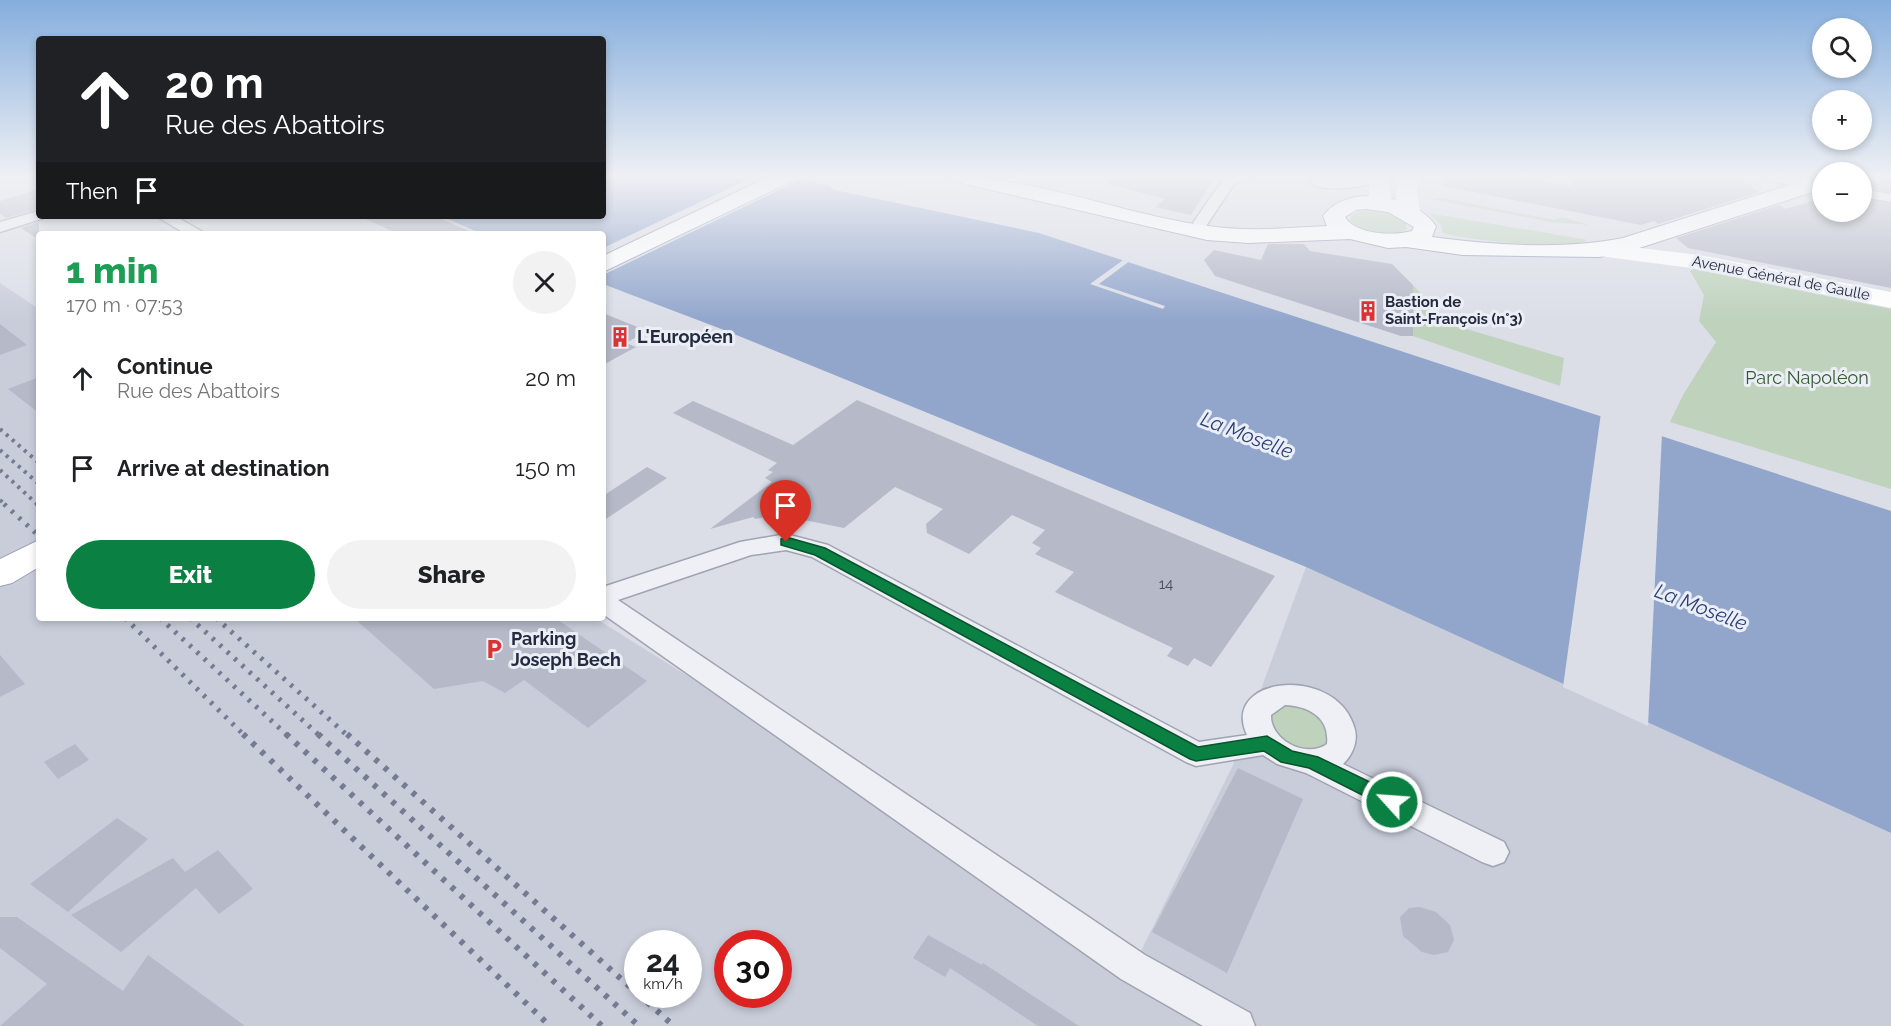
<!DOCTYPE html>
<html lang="en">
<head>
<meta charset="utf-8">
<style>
	body { margin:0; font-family:Raleway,sans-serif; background:#f2f2f2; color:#202124; height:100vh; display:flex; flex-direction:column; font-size:22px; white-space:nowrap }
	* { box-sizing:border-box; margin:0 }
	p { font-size:20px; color:#757577 }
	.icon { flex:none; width:33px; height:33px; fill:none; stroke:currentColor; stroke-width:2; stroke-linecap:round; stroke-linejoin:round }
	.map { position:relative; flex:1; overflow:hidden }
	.details { position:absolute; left:36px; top:231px; width:570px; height:390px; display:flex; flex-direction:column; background:#fff; border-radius:6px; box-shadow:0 3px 9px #0003 }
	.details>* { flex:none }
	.top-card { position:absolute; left:36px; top:36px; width:570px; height:183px; border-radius:6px; box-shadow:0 3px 9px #0003; background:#202124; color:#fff; overflow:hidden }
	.controls { position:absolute; left:1812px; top:18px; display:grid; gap:12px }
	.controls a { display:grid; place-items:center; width:60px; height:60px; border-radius:50%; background:#fff; box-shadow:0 3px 9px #0003; font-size:30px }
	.speed { position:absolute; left:624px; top:930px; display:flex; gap:12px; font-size:30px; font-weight:700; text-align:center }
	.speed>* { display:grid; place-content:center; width:78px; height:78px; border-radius:50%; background:#fff; box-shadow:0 3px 9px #0003; line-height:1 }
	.speed small { font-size:15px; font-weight:400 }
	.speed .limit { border:9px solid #d22; background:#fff; color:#111 }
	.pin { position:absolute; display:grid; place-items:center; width:51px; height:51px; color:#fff; margin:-62px -26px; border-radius:50% 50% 50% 0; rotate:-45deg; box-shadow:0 0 6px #0007 }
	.pin .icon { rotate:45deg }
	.me { position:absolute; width:66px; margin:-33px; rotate:296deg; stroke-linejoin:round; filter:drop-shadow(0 0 4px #0008) }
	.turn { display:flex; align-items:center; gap:21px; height:126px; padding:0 30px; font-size:27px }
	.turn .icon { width:78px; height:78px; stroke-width:2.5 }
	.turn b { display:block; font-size:42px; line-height:51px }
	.then { display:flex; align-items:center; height:57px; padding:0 30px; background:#0003; gap:12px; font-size:22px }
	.round { display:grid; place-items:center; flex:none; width:63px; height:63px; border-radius:32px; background:#f2f2f2 }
	.summary { display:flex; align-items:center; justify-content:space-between; height:102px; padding:0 30px }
	h1 { font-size:36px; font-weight:800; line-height:45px; color:#1e9e55 }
	.button { display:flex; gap:12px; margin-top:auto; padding:12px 30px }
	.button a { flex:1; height:69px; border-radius:36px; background:#0b8043; color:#fff; font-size:24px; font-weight:800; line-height:69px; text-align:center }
	.button a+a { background:#f2f2f2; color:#202124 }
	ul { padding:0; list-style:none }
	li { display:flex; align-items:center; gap:18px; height:90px; padding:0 30px }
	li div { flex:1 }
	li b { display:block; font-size:22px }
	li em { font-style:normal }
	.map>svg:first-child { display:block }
	.built { fill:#c9cdda; fill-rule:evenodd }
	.green { fill:#bed2bc }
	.water { fill:#92a6cc }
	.pier { fill:#dbdee7 }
	.building { fill:#b5b9c8 }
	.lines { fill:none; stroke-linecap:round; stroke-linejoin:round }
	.street-casing { stroke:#a0a4b1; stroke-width:3 }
	.primary-casing { stroke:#9aa0b4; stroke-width:2 }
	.street { fill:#eef0f5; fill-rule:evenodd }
	.secondary { fill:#fff; fill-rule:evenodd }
	.primary { fill:#fff; fill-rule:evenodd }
	.rail-far2 { stroke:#747b92; stroke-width:4; stroke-dasharray:3 5; stroke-linecap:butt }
	.rail-far1 { stroke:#747b92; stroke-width:5; stroke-dasharray:3 7; stroke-linecap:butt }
	.rail { stroke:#747b92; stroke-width:6; stroke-dasharray:4.5 8; stroke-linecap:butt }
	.route { fill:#0b8043; stroke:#07532c; stroke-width:1.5 }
	.labels { text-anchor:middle; stroke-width:6; stroke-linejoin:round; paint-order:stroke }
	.far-street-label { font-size:15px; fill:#242a3f; stroke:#ebeef5 }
	.far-poi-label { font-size:15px; font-weight:bold; fill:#242a3f; stroke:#ebeef5; text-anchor:start }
	.number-label { font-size:15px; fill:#484e61 }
	.poi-label { font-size:18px; font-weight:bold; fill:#242a3f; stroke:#ebeef5; text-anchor:start }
	.park-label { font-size:18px; fill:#325c30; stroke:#ebeef5 }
	.water-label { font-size:20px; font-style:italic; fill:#2b4176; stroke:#ebeef5 }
</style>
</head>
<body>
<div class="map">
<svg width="1891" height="1026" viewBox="0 0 1891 1026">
	<rect width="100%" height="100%" fill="#dbdee7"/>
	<path class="built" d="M0 283 39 309V618H595L1121 947 1140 953 1233 765 1306 567 1891 833V1026H0ZM638 944H688V994H638ZM728 944H778V994H728Z"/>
	<path class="green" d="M837 177H910L896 187Z
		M1442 198 1554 220 1562 217 1589 225 1551 222 1431 199Z
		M1360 211C1377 209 1392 212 1406 222L1407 229C1392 239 1363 235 1351 221V215Z
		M1428 213 1583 239 1587 240C1568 251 1467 240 1443 233L1441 225Z
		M1693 269 1891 309V489L1670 422 1683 395 1716 342 1699 321 1704 295 1690 271Z
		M1413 285 1450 324 1564 358 1560 386 1413 336Z
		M1293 706C1313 708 1324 718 1328 737 1308 779 1236 712 1293 706Z"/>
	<path class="water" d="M603 177H788L828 185 835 190 1039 233 1891 511V833L1306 567 724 330 603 284V234H482L441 216H603Z"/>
	<path class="pier" d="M753 177 804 178 603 275V248Z
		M1126 258 1131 260 1099 284 1165 306 1163 309 1090 284Z
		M1601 413 1662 433 1648 726 1563 687Z"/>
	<path class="building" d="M1109 177H1215L1191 215 1155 207 1165 199 1108 184Z
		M1443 177H1524L1572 186V177H1725L1742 180 1760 192 1658 224 1654 221 1641 225 1442 186Z
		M1885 177H1891V192L1862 187Z
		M39 189V209L6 218 0 214V201Z
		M1822 198V212H1862V199L1891 204V288L1688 248 1676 238 1779 205 1786 209Z
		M359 216H434L476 234H399Z
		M39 222V240L21 228Z
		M1268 244H1304L1310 251 1392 264 1413 285V336H1401L1215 276 1204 260 1214 250 1261 260Z
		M603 313 647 331 626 343 636 347 603 365Z
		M0 324 27 345 0 355Z
		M39 377V413L8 389Z
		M857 400 1124 513 1275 576 1211 667 1194 658 1188 666 1167 656 1173 648 1055 592 1074 572 1035 554 1041 548 1032 543 1045 530 1012 515 969 554 927 533 926 524 943 509 895 487 844 528 799 519 785 512H772L766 517 755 519 753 517 710 529 772 482 765 478 773 472 768 470 777 463 673 413 693 401 793 445Z
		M647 467 667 478 603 521V496Z
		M354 618H555L647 681 588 728 524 680 505 693 483 681 434 689Z
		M0 655 25 684 0 697Z
		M75 744 89 760 58 779 44 762Z
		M1238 768 1303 799 1227 973 1152 932Z
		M117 818 148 839 68 912 30 884Z
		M218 850 253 889 219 914 196 888 121 952 71 915 173 858 185 872Z
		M1420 907 1436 912 1450 925 1454 940 1448 952 1434 955 1422 952 1403 936 1400 917 1409 908Z
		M0 917H17L123 991 148 955 245 1026H0L47 984 0 948Z
		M928 935 982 965 983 963 1079 1026H1038L950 968 945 977 913 958Z"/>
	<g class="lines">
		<g class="street-casing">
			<path id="street" d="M1250 177 1234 184 1206 226H1196L1193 223 1224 178Z
				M1362 177 1386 178 1384 181C1367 185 1323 195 1310 182 1320 172 1347 181 1362 177Z
				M1763 177H1797L1822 182V190L1770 181Z
				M1862 189 1891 194V202L1862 197Z
				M39 211V216H46L44 218 0 232V222Z
				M156 216H175L206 234H186Z
				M786 534 828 545 1199 742 1247 735C1219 675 1339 664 1355 730 1358 742 1352 756 1343 764L1504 842 1509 852 1504 862 1493 866 1482 862 1306 773 1277 764 1263 755 1196 766 1186 762 812 557 786 550 751 555 618 600 1145 955 1250 1013 1255 1026H1203L1121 979 603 614V587L740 542ZM1285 705C1308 706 1330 717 1327 744 1306 759 1270 740 1271 715Z"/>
		</g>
		<g class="primary-casing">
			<path id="primary" d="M768 177H795L792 181 603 272V256Z
				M951 177C1039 177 1122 215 1208 226 1247 232 1288 228 1327 226L1323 216C1347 182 1415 195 1436 226L1432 237C1491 245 1564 250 1623 238L1815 177H1822V189L1636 249 1599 257 1463 255 1406 247 1388 248 1350 239 1248 243 1207 240 961 183ZM1366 209 1388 212 1414 227 1412 231C1394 236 1356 235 1345 217L1356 210Z
				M39 540V567L12 583 0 586V559Z"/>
		</g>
		<use href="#street" class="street"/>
		<path class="secondary" d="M1369 177H1389L1391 204 1388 209H1372L1369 204Z
			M1399 177H1419L1417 193 1420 212 1417 217H1401C1393 205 1396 190 1399 177Z
			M1599 243 1699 255 1891 292V308L1699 269 1591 255 1587 250 1591 245Z"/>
		<use href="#primary" class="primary"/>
		<path class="rail-far2" d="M0 429 39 463
			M0 450 39 484
			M0 470 38 505
			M0 500 6 505"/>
		<path class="rail-far1" d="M4 504 39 536
			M37 504 39 506
			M125 618 245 736
			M160 618 288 736
			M190 618 320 736
			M216 618 348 736"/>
		<path class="rail" d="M243 734 550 1026
			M286 734 602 1026
			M318 734 639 1026
			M347 734 638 994
			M638 994 674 1026"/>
	</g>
	<linearGradient id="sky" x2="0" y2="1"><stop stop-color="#85aedd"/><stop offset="0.55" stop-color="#eff0f4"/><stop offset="1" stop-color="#eff0f4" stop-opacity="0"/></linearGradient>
	<rect width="1891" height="321" fill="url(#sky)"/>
	<path class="route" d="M786 537 825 548 1198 747 1267 736 1292 751 1318 757 1399 796 1401 802 1399 807 1392 809 1386 807 1309 768 1281 762 1264 751 1196 761 1190 759 815 555 781 545V539Z"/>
	<defs>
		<g id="building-bare" transform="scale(1.62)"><path d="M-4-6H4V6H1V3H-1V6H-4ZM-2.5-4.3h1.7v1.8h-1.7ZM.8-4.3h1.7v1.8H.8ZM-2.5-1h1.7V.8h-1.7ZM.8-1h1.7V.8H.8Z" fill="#db3233" stroke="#ebeef5" stroke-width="2.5" paint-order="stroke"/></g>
		<g id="parking-bare" transform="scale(1.62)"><path d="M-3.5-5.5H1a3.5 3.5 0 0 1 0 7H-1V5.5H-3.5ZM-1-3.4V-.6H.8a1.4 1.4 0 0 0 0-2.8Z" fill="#db3233" stroke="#ebeef5" stroke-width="2.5" paint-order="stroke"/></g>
	</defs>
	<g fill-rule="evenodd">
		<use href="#building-bare" x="1368" y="311"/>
		<use href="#building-bare" x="620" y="337"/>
		<use href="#parking-bare" x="494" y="649"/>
	</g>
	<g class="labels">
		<g class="far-street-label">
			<text transform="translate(1781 278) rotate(11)" y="5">Avenue Général de Gaulle</text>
		</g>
		<g class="far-poi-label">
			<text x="1385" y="307">Bastion de<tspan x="1385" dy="17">Saint-François (n°3)</tspan></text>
		</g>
		<g class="number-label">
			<text x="1166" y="589">14</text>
		</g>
		<g class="poi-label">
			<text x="637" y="343">L'Européen</text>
			<text x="511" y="645">Parking<tspan x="511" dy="21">Joseph Bech</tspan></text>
		</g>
		<g class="park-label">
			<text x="1807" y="384">Parc Napoléon</text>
		</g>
		<g class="water-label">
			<text transform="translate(1247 435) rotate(21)" y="7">La Moselle</text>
			<text transform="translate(1701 607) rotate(21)" y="7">La Moselle</text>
		</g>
	</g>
</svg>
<div class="controls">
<a><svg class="icon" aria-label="search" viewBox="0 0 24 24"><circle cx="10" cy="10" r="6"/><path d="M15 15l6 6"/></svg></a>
<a>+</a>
<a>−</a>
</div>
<div class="speed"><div>24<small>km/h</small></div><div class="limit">30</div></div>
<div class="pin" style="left:786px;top:542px;background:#d93025"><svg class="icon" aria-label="arrive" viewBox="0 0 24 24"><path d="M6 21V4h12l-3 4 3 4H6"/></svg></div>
<svg class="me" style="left:1392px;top:802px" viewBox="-20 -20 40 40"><circle r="17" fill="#0b8043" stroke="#fff" stroke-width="3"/><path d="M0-11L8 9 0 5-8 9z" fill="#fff"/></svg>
<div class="top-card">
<div class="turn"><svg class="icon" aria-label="ahead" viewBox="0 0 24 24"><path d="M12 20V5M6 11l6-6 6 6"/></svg><div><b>20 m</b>Rue des Abattoirs</div></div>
<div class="then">Then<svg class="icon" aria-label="arrive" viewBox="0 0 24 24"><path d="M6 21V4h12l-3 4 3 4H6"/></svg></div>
</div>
<section class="details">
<div class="summary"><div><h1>1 min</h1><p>170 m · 07:53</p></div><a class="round"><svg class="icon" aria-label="close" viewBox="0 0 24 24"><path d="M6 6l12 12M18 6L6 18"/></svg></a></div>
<ul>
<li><svg class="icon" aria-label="ahead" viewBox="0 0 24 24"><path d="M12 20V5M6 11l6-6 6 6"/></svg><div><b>Continue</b><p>Rue des Abattoirs</p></div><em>20 m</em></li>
<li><svg class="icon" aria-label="arrive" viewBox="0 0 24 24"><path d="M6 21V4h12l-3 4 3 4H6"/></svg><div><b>Arrive at destination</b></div><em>150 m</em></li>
</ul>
<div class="button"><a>Exit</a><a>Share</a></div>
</section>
</div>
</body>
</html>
